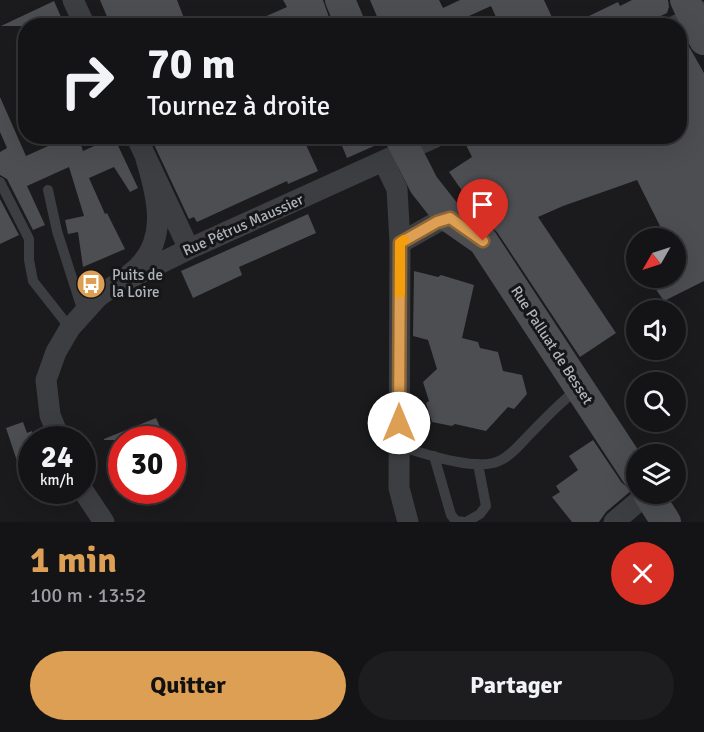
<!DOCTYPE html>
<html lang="fr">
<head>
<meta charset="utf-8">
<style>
	body { margin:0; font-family:Signika,sans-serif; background:#1d1d1f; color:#f1f3f6; height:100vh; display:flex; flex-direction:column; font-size:22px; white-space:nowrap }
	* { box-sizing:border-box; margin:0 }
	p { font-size:20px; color:#9d9ea1 }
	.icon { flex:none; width:33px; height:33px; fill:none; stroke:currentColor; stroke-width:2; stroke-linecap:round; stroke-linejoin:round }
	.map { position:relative; height:522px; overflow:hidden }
	.details { display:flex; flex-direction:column; background:#141416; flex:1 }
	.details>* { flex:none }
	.guide { position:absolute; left:18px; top:18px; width:669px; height:126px; border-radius:24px; box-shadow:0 6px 24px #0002,0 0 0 2px #333335; background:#141416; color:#f1f3f6; overflow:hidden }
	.needle { width:39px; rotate:231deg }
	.buttons { position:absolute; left:626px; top:228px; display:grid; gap:12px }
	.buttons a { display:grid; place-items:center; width:60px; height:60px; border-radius:50%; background:#141416; box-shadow:0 6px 24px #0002,0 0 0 2px #333335; font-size:30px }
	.speed { position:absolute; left:18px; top:426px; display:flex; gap:12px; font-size:30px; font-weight:700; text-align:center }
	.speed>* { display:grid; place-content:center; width:78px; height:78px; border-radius:50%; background:#141416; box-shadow:0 6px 24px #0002,0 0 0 2px #333335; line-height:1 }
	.speed small { font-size:15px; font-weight:400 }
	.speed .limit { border:9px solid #d22; background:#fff; color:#111 }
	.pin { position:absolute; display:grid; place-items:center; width:51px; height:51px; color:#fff; margin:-62px -26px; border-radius:50% 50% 50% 0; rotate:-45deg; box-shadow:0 0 6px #0007 }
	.pin .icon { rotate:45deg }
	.me { position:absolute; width:66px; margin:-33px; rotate:0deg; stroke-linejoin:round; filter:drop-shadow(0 0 4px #0008) }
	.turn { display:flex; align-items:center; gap:21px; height:126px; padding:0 30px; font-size:27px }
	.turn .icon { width:78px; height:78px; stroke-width:2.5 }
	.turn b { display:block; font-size:42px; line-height:51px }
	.round { display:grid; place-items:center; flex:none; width:63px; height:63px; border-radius:32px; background:#1d1d1f }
	.headline { display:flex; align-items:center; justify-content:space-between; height:102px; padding:0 30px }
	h1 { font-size:36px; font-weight:700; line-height:45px; color:#dc9f54 }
	.action { display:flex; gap:12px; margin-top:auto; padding:12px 30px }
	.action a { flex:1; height:69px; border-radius:36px; background:#dc9f54; color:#111; font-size:24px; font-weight:700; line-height:69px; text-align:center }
	.action a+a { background:#1d1d1f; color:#f1f3f6 }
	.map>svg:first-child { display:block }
	.building { fill:#4d4e52 }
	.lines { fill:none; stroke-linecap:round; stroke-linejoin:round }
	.service { stroke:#3d3e41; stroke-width:10 }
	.minor { stroke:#3d3e41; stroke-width:21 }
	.secondary { stroke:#4b4d51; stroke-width:30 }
	.route-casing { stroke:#8f6737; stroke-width:15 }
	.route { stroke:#dc9f54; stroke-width:10 }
	.slow { stroke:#f59e0b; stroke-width:10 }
	.labels { text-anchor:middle; stroke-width:6; stroke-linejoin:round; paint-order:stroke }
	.street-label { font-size:15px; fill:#afb4bb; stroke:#161618 }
	.poi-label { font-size:15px; fill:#afb4bb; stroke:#161618; text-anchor:start }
</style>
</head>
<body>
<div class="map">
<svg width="704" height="522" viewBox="0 0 704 522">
	<rect width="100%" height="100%" fill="#1b1b1d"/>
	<path class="building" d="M100 0H177L187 26H111Z
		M283 0H323L332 26H244L287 7Z
		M370 0H439L443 8 460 0H544L556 26H500L491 6 447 26H381Z
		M632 0H668L669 7 667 13 640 26H568L618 2 620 6Z
		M54 1 65 26H1Z
		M683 36 704 73V281L664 301 648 278H675V238H666L637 180 563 206 538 217 616 333 580 357 497 232 481 218 449 172 472 157 464 141 473 136H680V123L686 120 680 107V38Z
		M0 97 26 156 59 141 57 136H78L83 151 114 137 138 188 130 192 114 167 89 178 105 214 107 213 125 249 83 267 78 232 68 234 65 220 84 216 69 167 27 186 45 225 33 230 7 179 0 175V152L7 148 0 132Z
		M150 136H302L318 171 288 184 287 181 197 222 194 217 189 219Z
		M338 136H382L383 142 347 158Z
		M0 199 19 235 0 244Z
		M308 214 316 233 239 267 242 275 193 298 181 271Z
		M414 271 438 277 441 275 474 285 462 338 478 342 480 348 498 352 503 371 522 375 527 394 514 409 508 407 486 431 455 424 452 426 432 422 426 403 429 401 423 382 437 369 428 340 413 336Z
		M156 418 166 440H104V439Z
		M23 422 27 433 32 431V456L17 461 6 428Z
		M593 440 622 483 632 490 606 512 599 522H572L552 497 560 492 556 486 578 470 569 456Z"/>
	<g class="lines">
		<path class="service" d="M0 182 29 239V260L33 281 70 328
			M48 190 57 231 83 312
			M399 446C423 453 476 472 499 461 511 456 521 443 530 434 546 418 560 402 578 389
			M434 456 451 515 456 521 464 522
			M466 522 480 514 486 506 478 464"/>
		<path class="minor" d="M73 0 85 26
			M675 26 704 12
			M136 136 189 249
			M384 162 397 189 400 243 399 488 408 522
			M400 243 437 222 450 218
			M130 274C170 245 158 198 146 159
			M60 440 50 415 46 380 56 352 70 328 98 297 112 287 189 249 438 136
			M82 489 104 522
			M614 522 647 494"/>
		<path class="secondary" d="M340 0 351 26
			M685 0 704 40
			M399 136 424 185 450 218 483 241 636 474
			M648 494 666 522"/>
	</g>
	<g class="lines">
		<g class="route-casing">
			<path id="route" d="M399 423 400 243 437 222 450 218 483 241"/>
		</g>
		<use href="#route" class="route"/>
		<path class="slow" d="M400 293V243L404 240"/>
	</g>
	<defs>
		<g id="bus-disc" transform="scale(1.5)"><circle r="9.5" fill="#dc9f54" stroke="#161618"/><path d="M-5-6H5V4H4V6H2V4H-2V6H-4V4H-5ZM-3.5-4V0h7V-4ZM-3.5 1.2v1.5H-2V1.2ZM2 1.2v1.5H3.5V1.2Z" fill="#fff"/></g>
	</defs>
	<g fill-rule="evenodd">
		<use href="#bus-disc" x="91" y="284"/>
	</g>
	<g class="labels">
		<g class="street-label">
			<text transform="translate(243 225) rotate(-24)" y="5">Rue Pétrus Maussier</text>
			<text transform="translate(552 345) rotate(57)" y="5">Rue Palluat de Besset</text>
		</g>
		<g class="poi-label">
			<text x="112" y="280">Puits de<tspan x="112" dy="17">la Loire</tspan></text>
		</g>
	</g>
</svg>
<div class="buttons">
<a><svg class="needle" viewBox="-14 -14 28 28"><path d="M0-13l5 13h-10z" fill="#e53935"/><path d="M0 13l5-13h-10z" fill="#9d9ea1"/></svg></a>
<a><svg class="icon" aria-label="sound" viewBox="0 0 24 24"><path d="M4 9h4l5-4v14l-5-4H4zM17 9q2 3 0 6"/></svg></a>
<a><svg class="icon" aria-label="search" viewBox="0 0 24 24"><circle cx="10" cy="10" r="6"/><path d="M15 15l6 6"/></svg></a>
<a><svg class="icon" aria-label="layers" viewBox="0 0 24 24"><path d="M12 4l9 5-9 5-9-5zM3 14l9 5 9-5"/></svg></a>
</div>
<div class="speed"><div>24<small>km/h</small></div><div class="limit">30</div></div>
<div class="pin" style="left:483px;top:241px;background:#d93025"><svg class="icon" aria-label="arrive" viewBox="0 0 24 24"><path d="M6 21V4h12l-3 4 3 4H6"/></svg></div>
<svg class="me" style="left:399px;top:423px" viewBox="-20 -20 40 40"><circle r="19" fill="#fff"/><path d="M0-13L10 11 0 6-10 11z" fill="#dc9f54"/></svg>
<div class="guide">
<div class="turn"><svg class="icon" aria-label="right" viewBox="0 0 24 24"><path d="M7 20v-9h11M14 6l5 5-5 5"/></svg><div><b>70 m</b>Tournez à droite</div></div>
</div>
</div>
<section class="details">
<div class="headline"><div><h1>1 min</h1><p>100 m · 13:52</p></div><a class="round" style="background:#d93025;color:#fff"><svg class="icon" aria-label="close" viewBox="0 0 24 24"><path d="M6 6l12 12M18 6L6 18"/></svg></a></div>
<div class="action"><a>Quitter</a><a>Partager</a></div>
</section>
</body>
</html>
